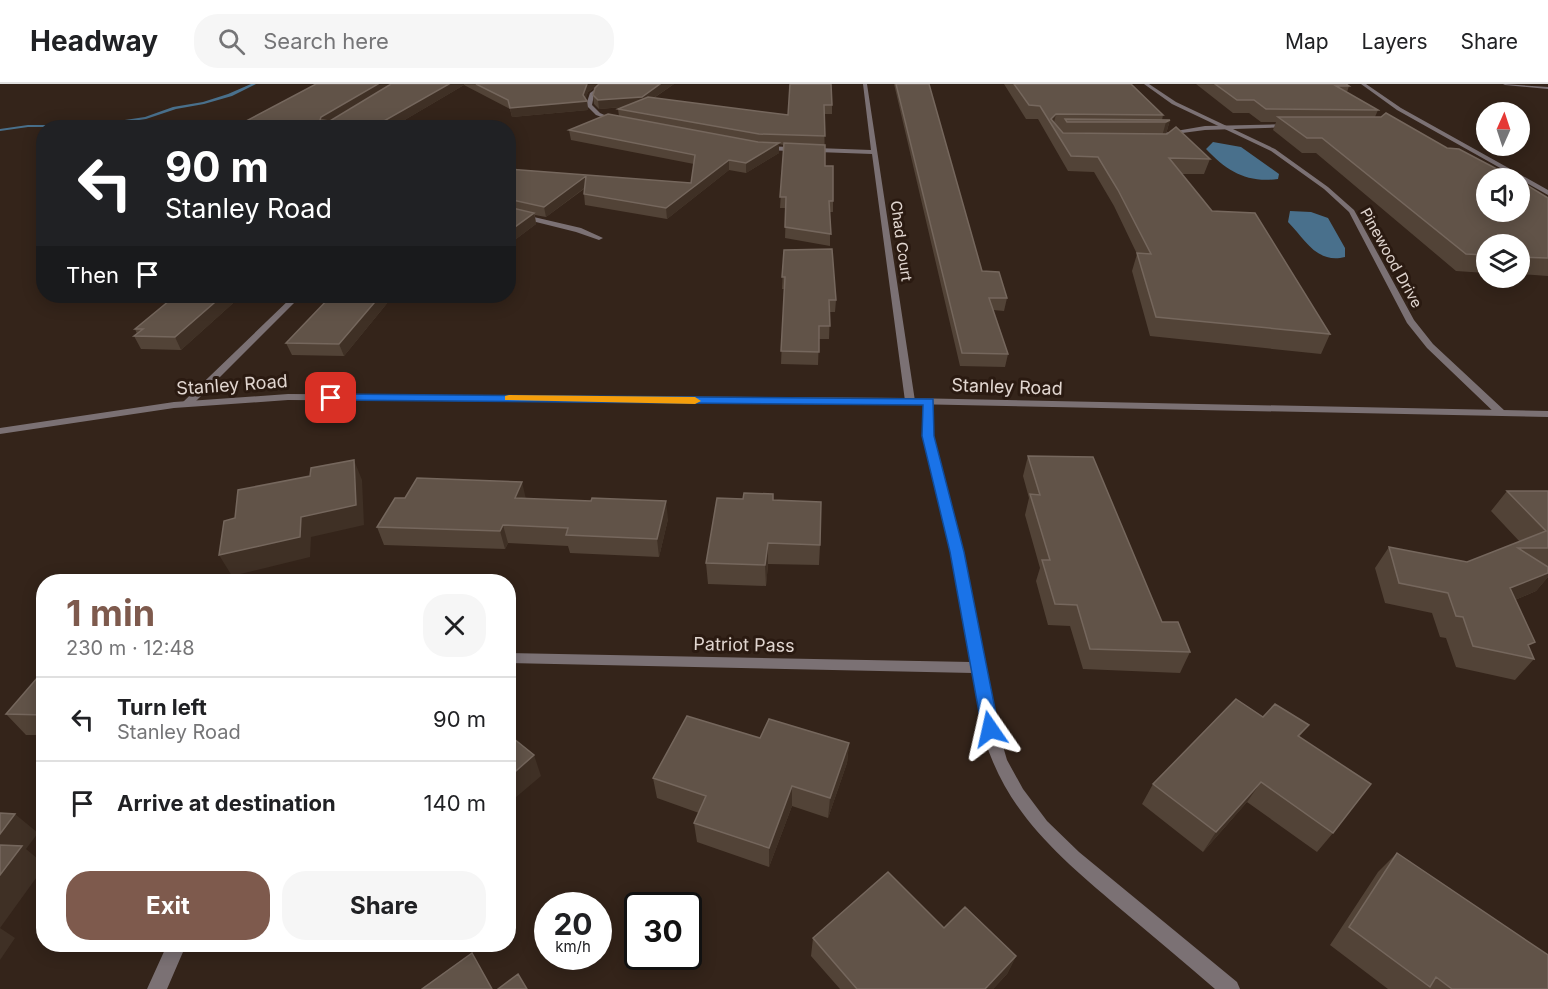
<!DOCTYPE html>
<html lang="en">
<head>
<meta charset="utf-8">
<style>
	body { margin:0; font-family:Inter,sans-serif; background:#f6f6f6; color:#202124; height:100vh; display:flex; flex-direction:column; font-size:22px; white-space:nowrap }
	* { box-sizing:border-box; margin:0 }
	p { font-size:20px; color:#757577 }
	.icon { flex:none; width:33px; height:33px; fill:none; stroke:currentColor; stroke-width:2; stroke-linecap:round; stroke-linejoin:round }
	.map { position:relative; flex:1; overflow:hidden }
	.drawer { position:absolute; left:36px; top:490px; width:480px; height:378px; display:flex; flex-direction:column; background:#fff; border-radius:24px; box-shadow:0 3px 15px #0003 }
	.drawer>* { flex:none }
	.guide { position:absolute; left:36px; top:36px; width:480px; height:183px; border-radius:24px; box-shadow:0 3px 15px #0003; background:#202124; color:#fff; overflow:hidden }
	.needle { width:39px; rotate:3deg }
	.controls { position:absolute; left:1476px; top:18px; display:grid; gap:12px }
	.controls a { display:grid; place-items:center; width:54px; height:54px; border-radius:50%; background:#fff; box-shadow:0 3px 15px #0003; font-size:30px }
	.speed { position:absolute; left:534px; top:808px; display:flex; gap:12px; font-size:30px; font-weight:700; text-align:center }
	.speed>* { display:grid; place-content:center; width:78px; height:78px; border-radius:50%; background:#fff; box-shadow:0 3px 15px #0003; line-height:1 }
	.speed small { font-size:15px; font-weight:400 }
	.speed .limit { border:3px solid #111; border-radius:9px; background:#fff; color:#111 }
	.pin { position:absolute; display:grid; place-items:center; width:51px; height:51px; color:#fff; margin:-26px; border-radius:12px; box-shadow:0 3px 9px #0006 }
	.me { position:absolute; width:66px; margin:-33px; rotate:349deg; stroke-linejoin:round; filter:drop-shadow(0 0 4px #0008) }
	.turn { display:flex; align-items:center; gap:21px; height:126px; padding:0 30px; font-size:27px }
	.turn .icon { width:78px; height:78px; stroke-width:2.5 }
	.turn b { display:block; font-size:42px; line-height:51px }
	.then { display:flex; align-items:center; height:57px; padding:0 30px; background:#0003; gap:12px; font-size:22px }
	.round { display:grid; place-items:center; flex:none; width:63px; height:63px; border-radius:24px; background:#f6f6f6 }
	.overview { display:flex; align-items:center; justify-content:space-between; height:102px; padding:0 30px }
	h1 { font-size:36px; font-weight:700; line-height:45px; color:#7e5a4d }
	.primary-button { display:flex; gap:12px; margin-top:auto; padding:12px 30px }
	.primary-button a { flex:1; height:69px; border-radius:24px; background:#7e5a4d; color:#fff; font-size:24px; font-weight:700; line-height:69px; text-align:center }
	.primary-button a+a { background:#f6f6f6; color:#202124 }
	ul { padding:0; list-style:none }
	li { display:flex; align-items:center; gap:18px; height:84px; padding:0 30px; border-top:2px solid #e0e0e0 }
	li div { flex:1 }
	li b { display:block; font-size:22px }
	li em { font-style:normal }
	header { display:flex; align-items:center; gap:36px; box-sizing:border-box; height:84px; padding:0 30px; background:#fff; border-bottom:2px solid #e0e0e0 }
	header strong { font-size:28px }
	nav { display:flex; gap:33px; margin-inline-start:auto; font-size:21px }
	.search { width:420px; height:54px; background:#f6f6f6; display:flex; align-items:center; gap:15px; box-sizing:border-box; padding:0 21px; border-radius:24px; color:#757577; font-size:22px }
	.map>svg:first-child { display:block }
	.water { fill:#49708c }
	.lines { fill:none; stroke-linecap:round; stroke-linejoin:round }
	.stream { fill:#49708c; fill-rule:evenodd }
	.service { fill:#7b7174; fill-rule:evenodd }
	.minor { fill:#7b7174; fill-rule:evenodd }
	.tertiary { fill:#7b7174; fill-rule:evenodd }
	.wall { fill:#524337 }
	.shaded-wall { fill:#3f3025 }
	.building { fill:#615348; stroke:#75675d; stroke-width:1.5 }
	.route { fill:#1a73e8; stroke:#114b97; stroke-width:1.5 }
	.slow { fill:#f59e0b }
	.labels { text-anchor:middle; stroke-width:6; stroke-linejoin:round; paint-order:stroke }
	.far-street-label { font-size:15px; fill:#e1d6d0; stroke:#2a1a11 }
	.street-label { font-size:18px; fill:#e1d6d0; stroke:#2a1a11 }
</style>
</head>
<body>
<header>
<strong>Headway</strong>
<div class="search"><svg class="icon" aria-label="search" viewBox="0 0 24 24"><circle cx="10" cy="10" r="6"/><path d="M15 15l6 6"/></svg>Search here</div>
<nav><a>Map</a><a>Layers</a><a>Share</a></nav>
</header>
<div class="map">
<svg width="1548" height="905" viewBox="0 0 1548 905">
	<rect width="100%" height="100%" fill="#34241a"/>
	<path class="water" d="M1213 58 1241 63 1279 90 1278 95C1246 99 1227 87 1206 65Z
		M1290 127 1311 128 1328 134 1345 164V173C1316 180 1305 155 1288 138Z"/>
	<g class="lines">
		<path class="stream" d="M251 0H256L232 12 204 20 176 25 146 35 91 43H28L0 47V45L28 41H91L145 33 173 23 203 18 228 10Z"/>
		<path class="service" d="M1503 0 1548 3V5L1505 1Z
			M1290 40 1292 43 1205 46 1167 51 1164 49 1205 42Z"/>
		<path class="minor" d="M603 0H608L594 11 592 21 600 29 618 37V39L596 31 586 21 590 9Z
			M863 0H867L915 317 910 320 905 317 872 70 763 66 760 64 763 62 871 66Z
			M1144 0H1149L1176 18 1275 65 1328 103 1354 126 1414 236 1433 260 1505 327V331H1497L1427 264 1407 239 1349 128 1324 105 1271 67 1172 20Z
			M1361 0H1366L1401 24 1548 106V111L1397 26Z
			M508 127 581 144 603 154 599 156 576 148 508 131Z
			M293 212H301L191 322H183V318Z
			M929 315 934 318 933 352 963 468 998 645 1007 676 1023 705 1047 737 1079 768 1237 898 1240 905H1215C1183 877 1150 850 1117 822 1068 780 1019 740 993 678 981 651 978 619 973 589L508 579V569L971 578 951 468 923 352 924 318Z
			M167 861H186L167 905H147Z"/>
		<path class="tertiary" d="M288 310 910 314 1548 327V333L910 320 288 316 174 324 0 350V344L174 318Z"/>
	</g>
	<path class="wall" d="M316 0H674L654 14 788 31 790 0 832 21V30H824L825 82 833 117V128H830V162L785 154 786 124H780L784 61 779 60V69L746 89 729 86 667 135 585 121 584 110V105L546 133 535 131 536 140 508 161V85L691 99 694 80 571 56 569 46 619 32 618 25 624 23 599 25 594 20 593 11 596 3 588 8 585 15 587 17 588 26 512 33 510 25 464 1 391 44H233Z
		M894 0H929L982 187 1007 214 1004 227 993 226 1008 270 1005 283 960 282Z
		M1004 0H1131L1163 31 1162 36H1170L1166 50 1210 75 1204 90H1181L1212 127 1330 250 1321 270 1150 252 1132 187 1137 170 1114 122 1094 88 1068 87 1038 35H1026Z
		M1196 0H1346L1349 2 1347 8 1378 26 1375 33 1447 64 1548 114V192L1520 190V160H1486V189L1456 187 1316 69H1302L1273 46 1276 38H1261L1249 29H1233Z
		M784 166 836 216 835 228H830L829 255H819L818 281 781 280 784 205H782Z
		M169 212H241L181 266 141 265 134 252 137 250 135 245 171 215Z
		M331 212H402H393L344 272 292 271 286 259Z
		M1028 372 1162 538 1190 568 1180 589 1083 585 1070 542 1048 541 1036 497 1040 484 1025 431 1029 414 1023 392Z
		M1507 407H1548V493L1536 507 1515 516 1529 564 1534 575 1515 596 1456 583 1446 554 1440 553 1432 529 1385 519 1375 484 1389 463 1467 478 1520 458 1491 427Z
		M526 414 668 435 659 473 570 469 568 462 508 459 505 465 384 461 377 443Z
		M773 416 820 461 819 481 768 480 766 502 708 500 706 479Z
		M44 586V651H26L6 630Z
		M1263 633 1309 641 1299 653 1333 749 1317 768 1247 718 1203 768 1142 720 1153 700Z
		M760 654 849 659 847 679 828 734 792 722 769 783 697 758 694 739 699 729 657 714 653 694Z
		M1397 769 1548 905H1388L1330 861 1378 788Z
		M944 844 1016 872 1007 890 993 905H840L811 872 813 854Z"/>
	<path class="shaded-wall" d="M378 0H395L324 44 320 36 321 33Z
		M449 0H464V1L391 44H378L377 41Z
		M587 0H600L588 8 585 17H587L588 26 512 33 510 24 583 11Z
		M660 0H674L643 21 599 25 598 16Z
		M1056 30 1053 43 1051 35Z
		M1170 36 1165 53 1161 56 1166 38Z
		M779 59V69L746 89V79Z
		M729 76V86L667 135 666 124Z
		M586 92 587 102 546 133 544 123Z
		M534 129 536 140 508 161V148Z
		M222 212H241L181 266 175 253Z
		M380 212H393L344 272 339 260Z
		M354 376 362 396 364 441 311 453 310 473 232 492 219 471Z
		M522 398 526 415 515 414Z
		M666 417 668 435 659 473 657 455Z
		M503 441 508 459 505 465 500 447Z
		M768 459V480L766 502 765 481Z
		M1548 489V493L1536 507 1493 525 1510 504Z
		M849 659 847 679 828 734 830 714Z
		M534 671 541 692 508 720V694Z
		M1261 698 1247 718 1203 768 1216 748Z
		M792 702V722L769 783V764Z
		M508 723 516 742 508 749Z
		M15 730 38 749 26 765 44 780V783L0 844 15 854 0 876V750Z
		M1016 872 1007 890 993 905H985Z"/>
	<path class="building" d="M316 0H378L321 33 320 36 330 37 391 0H449L377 41 369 40 363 44H233Z
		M476 0H587L583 11 587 17 510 24 508 16Z
		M599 0H660L642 13 598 16 593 11 595 4Z
		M790 0H831L832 21H824L825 52 759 50 618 25 648 13 788 31Z
		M896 0H929L982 187 999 188 1007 214H989L1008 270 962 269Z
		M1014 0H1131L1163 31 1056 30 1051 35 1063 49 1167 50 1176 43 1210 75 1169 74 1212 127 1255 129 1330 250 1156 233 1137 169 1151 170 1118 106 1098 73 1071 72 1040 22 1029 21Z
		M1215 0H1346L1349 2H1336L1378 26 1266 25 1254 16H1237Z
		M1386 29 1447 64 1459 65 1514 94H1486V128H1520V97L1548 114V174L1520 173V160H1486V171L1466 170 1322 54H1307L1278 33H1381Z
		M608 30 758 58 779 59 746 79 729 76 666 124 584 110 586 92 544 123 508 115V85L691 99 695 71 569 46Z
		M1065 35 1170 36 1166 38H1067Z
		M784 59 825 61V82H833V117H829L831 150 785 143 786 113H780Z
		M508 123 534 129 508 148Z
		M832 165 836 216H829L830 242H819V268L781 267 785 193H782L784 166Z
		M175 212H222L175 253 134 252 143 245H135Z
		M331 212H380L339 260 286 259Z
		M1028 372 1093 373 1162 538H1178L1190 568 1090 565 1077 521 1055 520 1042 476H1050L1030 410 1040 411Z
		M354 376 356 421 301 433 300 453 219 471 224 437 235 434 238 406 310 392 311 384Z
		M417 394 522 398 515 414 591 417 592 414 666 417 657 455 566 451 568 444 503 441 500 447 377 443 395 414H405Z
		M1507 407H1548V464H1518L1548 483V489L1510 504 1535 558 1528 561 1534 575 1473 562 1463 533 1456 532 1448 509 1399 499 1389 463 1467 478 1546 447Z
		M744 409 773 410V416L821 418 820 461 768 459 765 481 706 479 717 414 743 415Z
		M44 586V631L6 630Z
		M1236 615 1263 633 1275 620 1309 641 1298 652 1371 700 1333 749 1261 698 1216 748 1153 700Z
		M687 632 760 654 769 635 849 659 830 714 792 702 769 764 694 739 706 712 653 694Z
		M508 650 534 671 508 694Z
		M0 729 15 730 0 750Z
		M0 761 22 762 0 791Z
		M1397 769 1548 871V905H1452L1436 893 1430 903 1349 843Z
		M888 788 944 844 965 823 1016 872 985 905H857L813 854Z
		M472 869 492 905H422Z
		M518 890 527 905H498Z"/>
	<path class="route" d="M331 310 933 315 934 352 964 468 999 645 997 651 990 653 984 651 982 645 950 468 922 352 923 321 327 316 325 314Z"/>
	<path class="slow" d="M509 311 695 313 701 317 695 320 505 316V312Z"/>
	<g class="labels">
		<g class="far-street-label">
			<text transform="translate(901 157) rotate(82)" y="5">Chad Court</text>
			<text transform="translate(1391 174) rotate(61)" y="5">Pinewood Drive</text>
		</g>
		<g class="street-label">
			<text transform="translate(232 301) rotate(-4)" y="6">Stanley Road</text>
			<text transform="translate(1007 303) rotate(2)" y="6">Stanley Road</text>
			<text transform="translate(744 561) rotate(1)" y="6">Patriot Pass</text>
		</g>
	</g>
</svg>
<div class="controls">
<a><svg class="needle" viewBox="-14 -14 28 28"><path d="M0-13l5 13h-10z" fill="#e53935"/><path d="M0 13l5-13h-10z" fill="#757577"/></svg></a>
<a><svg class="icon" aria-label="sound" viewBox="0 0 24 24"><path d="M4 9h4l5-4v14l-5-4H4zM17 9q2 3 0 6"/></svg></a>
<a><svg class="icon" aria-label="layers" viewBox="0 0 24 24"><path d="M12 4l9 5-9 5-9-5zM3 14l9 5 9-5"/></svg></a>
</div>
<div class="speed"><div>20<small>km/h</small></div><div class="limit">30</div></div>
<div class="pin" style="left:331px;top:314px;background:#d93025"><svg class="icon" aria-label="arrive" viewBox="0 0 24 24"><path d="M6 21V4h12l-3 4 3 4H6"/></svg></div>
<svg class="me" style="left:990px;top:645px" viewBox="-20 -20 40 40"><path d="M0-17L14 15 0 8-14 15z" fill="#1a73e8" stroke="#fff" stroke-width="4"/></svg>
<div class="guide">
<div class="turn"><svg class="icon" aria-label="left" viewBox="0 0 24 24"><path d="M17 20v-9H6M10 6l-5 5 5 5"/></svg><div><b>90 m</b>Stanley Road</div></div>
<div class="then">Then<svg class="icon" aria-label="arrive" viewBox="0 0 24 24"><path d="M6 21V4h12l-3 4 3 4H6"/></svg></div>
</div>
<section class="drawer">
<div class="overview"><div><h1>1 min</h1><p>230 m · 12:48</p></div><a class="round"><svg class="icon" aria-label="close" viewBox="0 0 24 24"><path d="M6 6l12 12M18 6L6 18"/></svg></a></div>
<ul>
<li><svg class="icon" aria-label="left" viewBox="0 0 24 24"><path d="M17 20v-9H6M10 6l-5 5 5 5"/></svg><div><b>Turn left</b><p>Stanley Road</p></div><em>90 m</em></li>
<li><svg class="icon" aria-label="arrive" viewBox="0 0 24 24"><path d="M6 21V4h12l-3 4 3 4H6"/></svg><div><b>Arrive at destination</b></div><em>140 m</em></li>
</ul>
<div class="primary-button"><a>Exit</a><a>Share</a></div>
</section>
</div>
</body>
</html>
